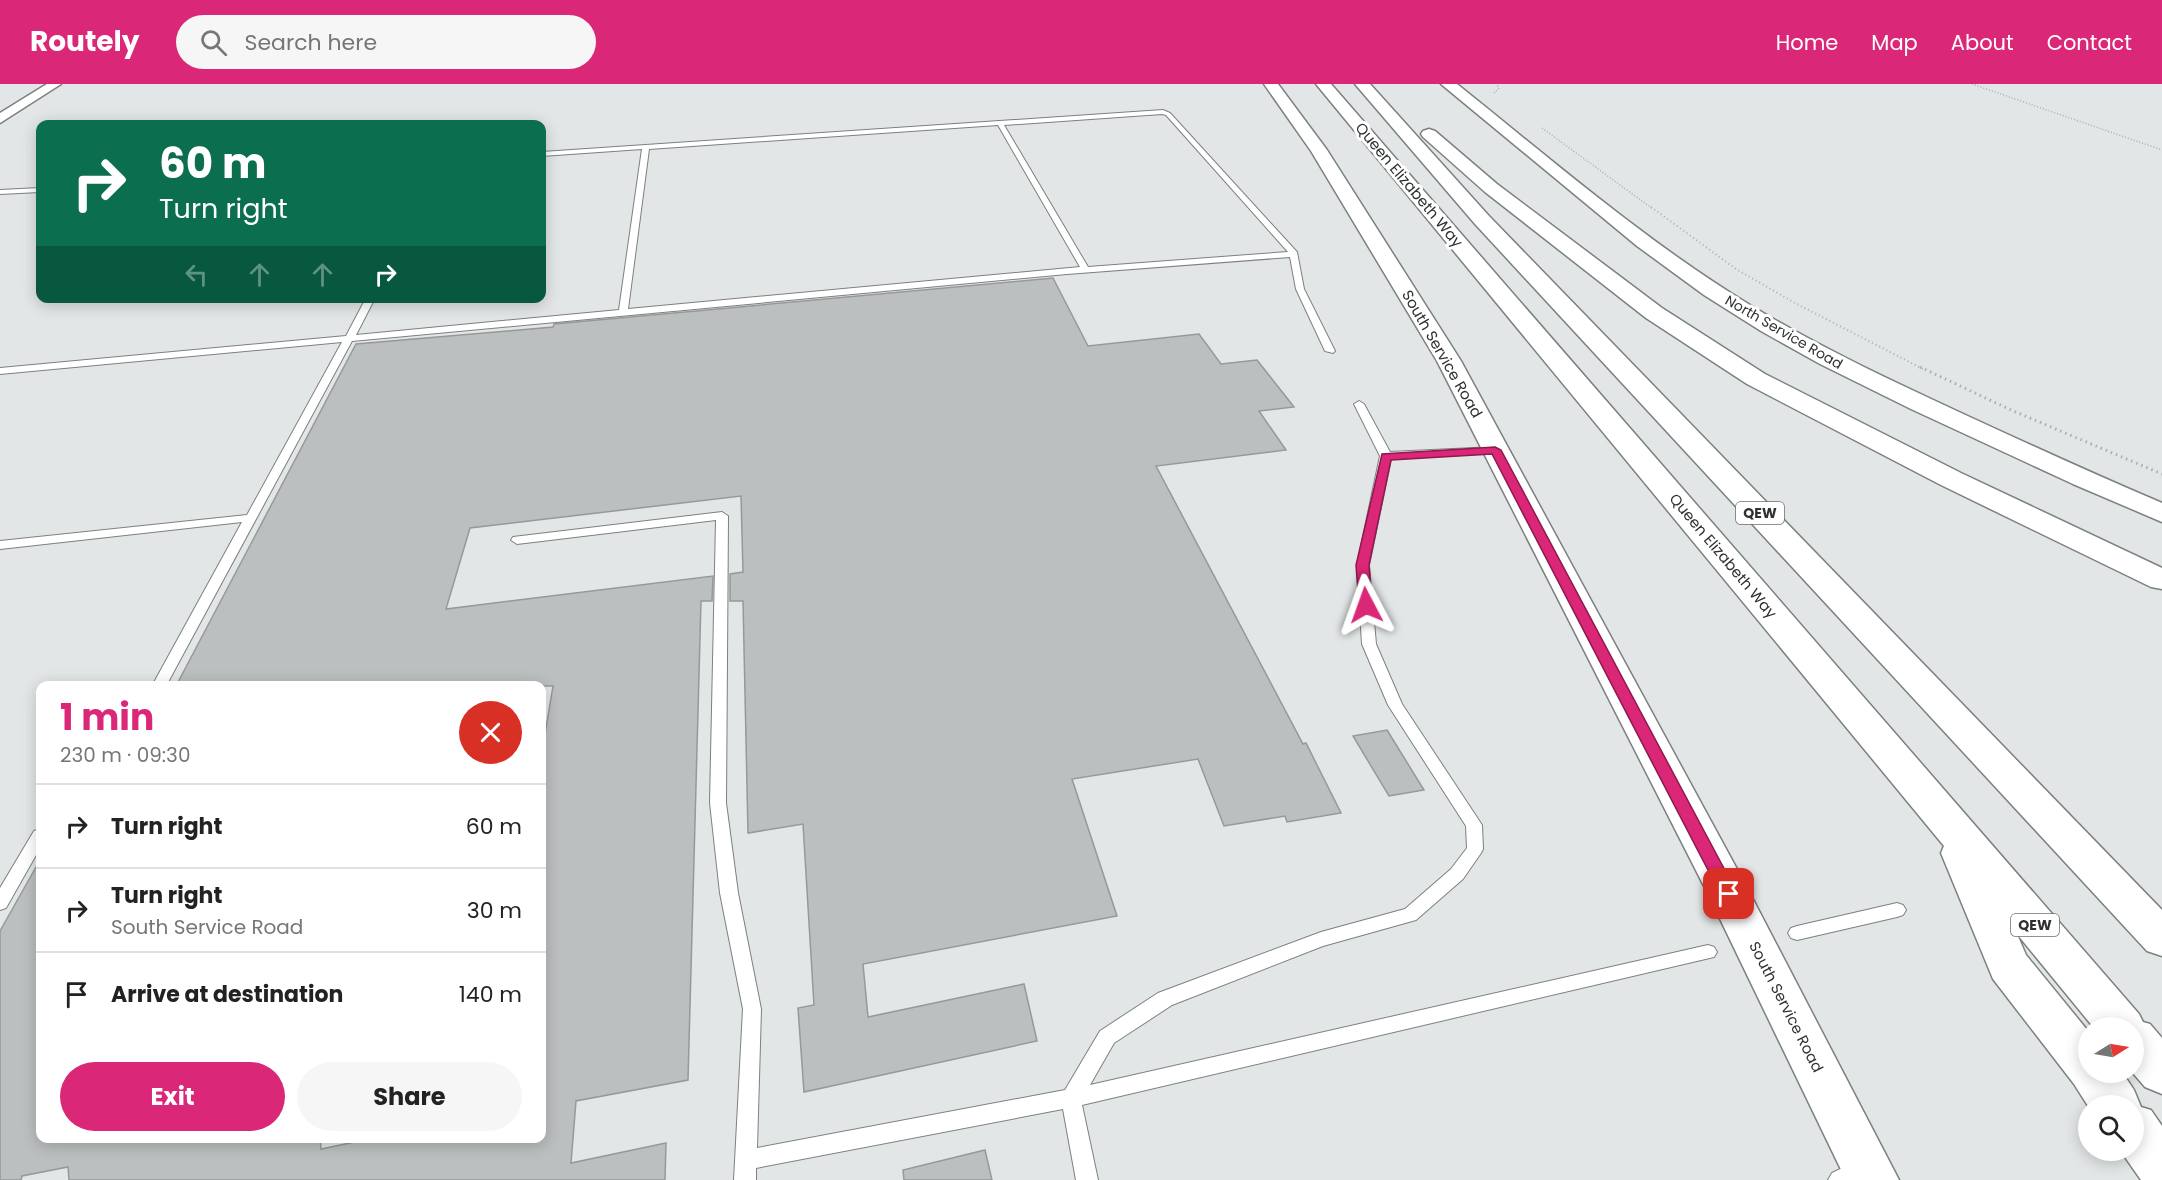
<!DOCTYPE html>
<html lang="en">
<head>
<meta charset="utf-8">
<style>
	body { margin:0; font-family:Poppins,sans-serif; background:#f6f6f6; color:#222; height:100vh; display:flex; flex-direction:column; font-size:22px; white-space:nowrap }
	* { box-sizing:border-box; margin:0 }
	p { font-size:20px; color:#767676 }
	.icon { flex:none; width:33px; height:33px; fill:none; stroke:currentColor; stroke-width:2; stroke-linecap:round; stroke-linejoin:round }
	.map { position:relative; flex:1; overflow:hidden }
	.sheet { position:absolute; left:36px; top:597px; width:510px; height:462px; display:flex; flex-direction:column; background:#fff; border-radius:12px; box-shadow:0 3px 15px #0003 }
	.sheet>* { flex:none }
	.banner { position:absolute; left:36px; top:36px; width:510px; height:183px; border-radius:12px; box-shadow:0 3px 15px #0003; background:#0b6e4f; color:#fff; overflow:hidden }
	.needle { width:39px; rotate:79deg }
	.fabs { position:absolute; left:2078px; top:933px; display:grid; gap:12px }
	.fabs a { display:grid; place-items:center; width:66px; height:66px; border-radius:50%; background:#fff; box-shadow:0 3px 15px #0003; font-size:30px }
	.pin { position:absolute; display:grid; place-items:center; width:51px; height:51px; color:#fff; margin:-26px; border-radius:12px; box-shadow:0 3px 9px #0006 }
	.me { position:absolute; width:66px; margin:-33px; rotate:356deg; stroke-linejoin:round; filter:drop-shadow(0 0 4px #0008) }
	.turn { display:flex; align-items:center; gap:21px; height:126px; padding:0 24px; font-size:27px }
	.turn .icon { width:78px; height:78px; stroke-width:2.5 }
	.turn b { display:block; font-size:42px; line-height:51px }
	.lanes { display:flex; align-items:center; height:57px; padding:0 24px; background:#0003; justify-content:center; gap:30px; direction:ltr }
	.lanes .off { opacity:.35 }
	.round { display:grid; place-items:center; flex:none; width:63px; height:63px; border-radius:32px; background:#f6f6f6 }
	.summary { display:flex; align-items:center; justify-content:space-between; height:102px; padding:0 24px }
	h1 { font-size:36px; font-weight:700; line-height:45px; color:#db2777 }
	.cta { display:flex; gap:12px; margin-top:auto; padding:12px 24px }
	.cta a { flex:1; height:69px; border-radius:36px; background:#db2777; color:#fff; font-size:24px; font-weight:700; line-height:69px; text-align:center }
	.cta a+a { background:#f6f6f6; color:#222 }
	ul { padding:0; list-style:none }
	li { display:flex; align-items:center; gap:18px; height:84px; padding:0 24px; border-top:2px solid #e0e0e0 }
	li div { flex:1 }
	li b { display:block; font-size:22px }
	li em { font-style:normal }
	header { display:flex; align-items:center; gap:36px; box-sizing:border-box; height:84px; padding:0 30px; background:#db2777; color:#fff }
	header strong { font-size:28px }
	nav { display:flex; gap:33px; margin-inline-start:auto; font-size:21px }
	.search { width:420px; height:54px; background:#f6f6f6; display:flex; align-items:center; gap:15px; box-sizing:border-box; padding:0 21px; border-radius:33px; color:#767676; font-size:22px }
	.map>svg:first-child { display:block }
	.building { fill:#bbbfbf; stroke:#959999; stroke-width:1.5 }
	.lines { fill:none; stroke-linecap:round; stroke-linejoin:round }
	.service-casing { stroke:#7c8080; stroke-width:2 }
	.minor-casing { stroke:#7c8080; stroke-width:3 }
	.tertiary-casing { stroke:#7c8080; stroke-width:3 }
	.motorway-casing { stroke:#7c8080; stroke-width:3 }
	.path-far2 { stroke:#abaeae; stroke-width:1.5; stroke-dasharray:1 2; stroke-linecap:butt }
	.path-far1 { stroke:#abaeae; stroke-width:2; stroke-dasharray:1 3; stroke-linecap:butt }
	.path { stroke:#abaeae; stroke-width:3; stroke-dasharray:1.5 4; stroke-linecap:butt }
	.service { fill:#fff; fill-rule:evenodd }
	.minor { fill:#fff; fill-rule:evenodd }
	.tertiary { fill:#fff; fill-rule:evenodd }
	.motorway { fill:#fff; fill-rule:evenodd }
	.route { fill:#db2777; stroke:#8e194d; stroke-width:1.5 }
	.labels { text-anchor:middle; stroke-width:6; stroke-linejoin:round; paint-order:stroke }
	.far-street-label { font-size:14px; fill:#2f3031; stroke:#fff }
	.shield { fill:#fff; stroke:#6d6e6f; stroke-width:1.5 }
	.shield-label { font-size:14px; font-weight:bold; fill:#2f3031 }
	.street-label { font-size:15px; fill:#2f3031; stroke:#fff }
</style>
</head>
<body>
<header>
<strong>Routely</strong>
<div class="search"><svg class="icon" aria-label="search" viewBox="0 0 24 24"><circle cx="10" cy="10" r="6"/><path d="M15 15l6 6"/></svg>Search here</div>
<nav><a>Home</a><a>Map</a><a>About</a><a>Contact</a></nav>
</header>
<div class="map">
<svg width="2162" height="1096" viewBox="0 0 2162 1096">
	<rect width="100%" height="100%" fill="#e2e6e6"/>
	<path class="building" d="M1053 194 1088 262 1199 250 1221 280 1257 276 1294 323 1259 327 1286 366 1156 382 1303 660 1306 659 1341 729 1287 738 1285 732 1224 742 1198 675 1072 695 1117 832 863 880 868 933 1024 900 1037 957 804 1008 798 924 814 921 803 740 748 749 743 517H730V490L743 488 741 412 470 444 446 525 713 492 712 517H701L688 996 576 1017 571 1079 666 1059 665 1096H69L68 1083 22 1092 21 1096H0V847L40 776V1054H320L321 1065 374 1054H542V668L553 602H176L356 260 553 243 554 240Z
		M1387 646 1424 706 1389 712 1353 652Z
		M985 1066 992 1096H904L903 1086Z"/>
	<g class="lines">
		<g class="service-casing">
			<path id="service" d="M1163 26 1170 29 1297 168 1304 205 1335 267 1333 269 1325 267 1296 205 1290 173 1067 190 352 257 166 602H152L242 438 0 465V457L247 431 342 258 0 290V284L346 252 366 214H375L356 251 619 226 642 65 542 72V68ZM1162 30 1166 31 1288 168 1088 183 1004 41ZM998 41 1080 183 628 225 649 65Z
				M40 104V108L0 110V106Z
				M1359 317 1364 320 1390 368 1495 363 1500 366 1495 369 1391 375 1369 481 1376 560 1402 620 1482 741 1483 765 1481 769 1463 795 1416 836 1323 862 1172 921 1114 959 1090 1001 1708 861 1714 863 1717 868 1714 873 1082 1021 1098 1096H1076L1063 1025 756 1084V1096H734L743 925 720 809 710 719 716 436 517 460 511 456 513 453 722 428 728 432 726 719 738 809 761 925 757 1064 1065 1006 1100 947 1158 909 1321 848 1405 825 1451 785 1467 764 1466 742 1388 621 1362 560 1357 481 1380 372 1354 320Z
				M40 745V764L6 824 0 826V804L34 747Z
				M1897 819 1903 821 1906 826 1903 831 1897 833 1797 856 1791 854 1788 849 1791 844 1797 842Z
				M1861 1075 1868 1078 1871 1085 1868 1092 1861 1096H1828L1832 1089Z"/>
		</g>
		<g class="minor-casing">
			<path id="minor" d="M47 0H61L0 39V29Z"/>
		</g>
		<g class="tertiary-casing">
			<path id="tertiary" d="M1264 0H1278L1327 66 1461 277 1744 798 1899 1096H1846L1708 810 1437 277 1311 67Z
				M1441 0H1457C1552 76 1645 157 1750 221 1817 262 1888 295 1959 328 2026 359 2094 390 2162 419V438L2073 400 1911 325 1820 280 1761 247 1704 211 1637 162Z"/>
		</g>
		<g class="motorway-casing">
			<path id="motorway" d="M1316 0H1331L2139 930 2143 938 2150 940 2162 954V1010L2145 1003 2132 988 2133 944H2094L2017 850 2026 871 2088 947V988H2122L2134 1006 2141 1023 2151 1026 2162 1042V1096H2141L2120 1066H2133V1022H2088L2074 1000 1993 895 1941 769 1944 762Z
				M1355 0H1370L1489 132 2162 826V872L2147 867 1475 140Z
				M1429 45 1435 47 1497 100 1662 224 1765 290 1961 389 2162 484V505L2151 503 1941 401 1747 300 1646 234 1485 108 1423 53 1421 50 1423 47Z"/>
		</g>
		<path class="path-far2" d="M1972 0 2162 66
			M1494 9 1499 4 1496 0
			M1542 44 1653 125"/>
		<path class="path-far1" d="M1651 123 1736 185 1793 218 1923 285"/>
		<path class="path" d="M1920 283 2011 326 2162 390"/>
		<use href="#service" class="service"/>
		<use href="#minor" class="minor"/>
		<use href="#tertiary" class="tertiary"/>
		<use href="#motorway" class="motorway"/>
	</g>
	<path class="route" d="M1495 363 1501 366 1735 805 1738 810 1735 815 1729 817 1723 815 1492 370 1391 376 1369 481 1372 521 1366 525 1359 521 1356 481 1382 370Z"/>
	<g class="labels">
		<g class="far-street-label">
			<text transform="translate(1784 248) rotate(30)" y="5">North Service Road</text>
		</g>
		<g class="shield">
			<rect x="1736" y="418" width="48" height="22" rx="4.5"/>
			<rect x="2011" y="830" width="48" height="22" rx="4.5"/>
		</g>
		<g class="shield-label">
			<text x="1760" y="434">QEW</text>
			<text x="2035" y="846">QEW</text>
		</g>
		<g class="street-label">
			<text transform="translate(1409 101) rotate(50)" y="5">Queen Elizabeth Way</text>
			<text transform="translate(1442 270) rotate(60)" y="5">South Service Road</text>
			<text transform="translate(1723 472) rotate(50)" y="5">Queen Elizabeth Way</text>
			<text transform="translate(1786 923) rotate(63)" y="5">South Service Road</text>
		</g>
	</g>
</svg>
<div class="fabs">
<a><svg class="needle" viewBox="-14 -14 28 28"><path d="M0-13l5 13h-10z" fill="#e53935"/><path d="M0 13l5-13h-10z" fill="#767676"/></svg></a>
<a><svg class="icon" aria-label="search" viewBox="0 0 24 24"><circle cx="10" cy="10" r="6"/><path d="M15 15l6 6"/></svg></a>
</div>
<div class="pin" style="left:1729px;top:810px;background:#d93025"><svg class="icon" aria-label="arrive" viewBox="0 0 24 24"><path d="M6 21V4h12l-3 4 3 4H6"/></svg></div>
<svg class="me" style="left:1366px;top:521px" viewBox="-20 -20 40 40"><path d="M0-17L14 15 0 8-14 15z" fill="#db2777" stroke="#fff" stroke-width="4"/></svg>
<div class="banner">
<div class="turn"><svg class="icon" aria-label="right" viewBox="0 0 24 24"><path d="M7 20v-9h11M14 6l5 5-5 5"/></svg><div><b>60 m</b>Turn right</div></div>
<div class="lanes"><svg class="icon off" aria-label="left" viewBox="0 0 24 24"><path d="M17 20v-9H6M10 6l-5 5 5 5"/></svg><svg class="icon off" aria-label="ahead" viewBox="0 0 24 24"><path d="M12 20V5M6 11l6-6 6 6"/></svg><svg class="icon off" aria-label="ahead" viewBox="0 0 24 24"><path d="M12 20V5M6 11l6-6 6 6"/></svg><svg class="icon" aria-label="right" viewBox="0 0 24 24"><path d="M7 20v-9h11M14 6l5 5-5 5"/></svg></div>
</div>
<section class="sheet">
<div class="summary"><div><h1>1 min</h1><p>230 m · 09:30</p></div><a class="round" style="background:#d93025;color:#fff"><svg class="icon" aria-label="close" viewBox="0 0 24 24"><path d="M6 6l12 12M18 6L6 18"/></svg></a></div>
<ul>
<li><svg class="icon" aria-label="right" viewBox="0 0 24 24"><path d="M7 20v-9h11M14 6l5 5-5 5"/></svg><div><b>Turn right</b></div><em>60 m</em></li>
<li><svg class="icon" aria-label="right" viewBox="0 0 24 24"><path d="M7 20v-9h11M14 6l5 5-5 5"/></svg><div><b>Turn right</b><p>South Service Road</p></div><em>30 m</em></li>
<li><svg class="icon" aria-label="arrive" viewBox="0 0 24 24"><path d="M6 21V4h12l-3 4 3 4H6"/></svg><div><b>Arrive at destination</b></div><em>140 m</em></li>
</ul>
<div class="cta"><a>Exit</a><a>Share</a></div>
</section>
</div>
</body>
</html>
